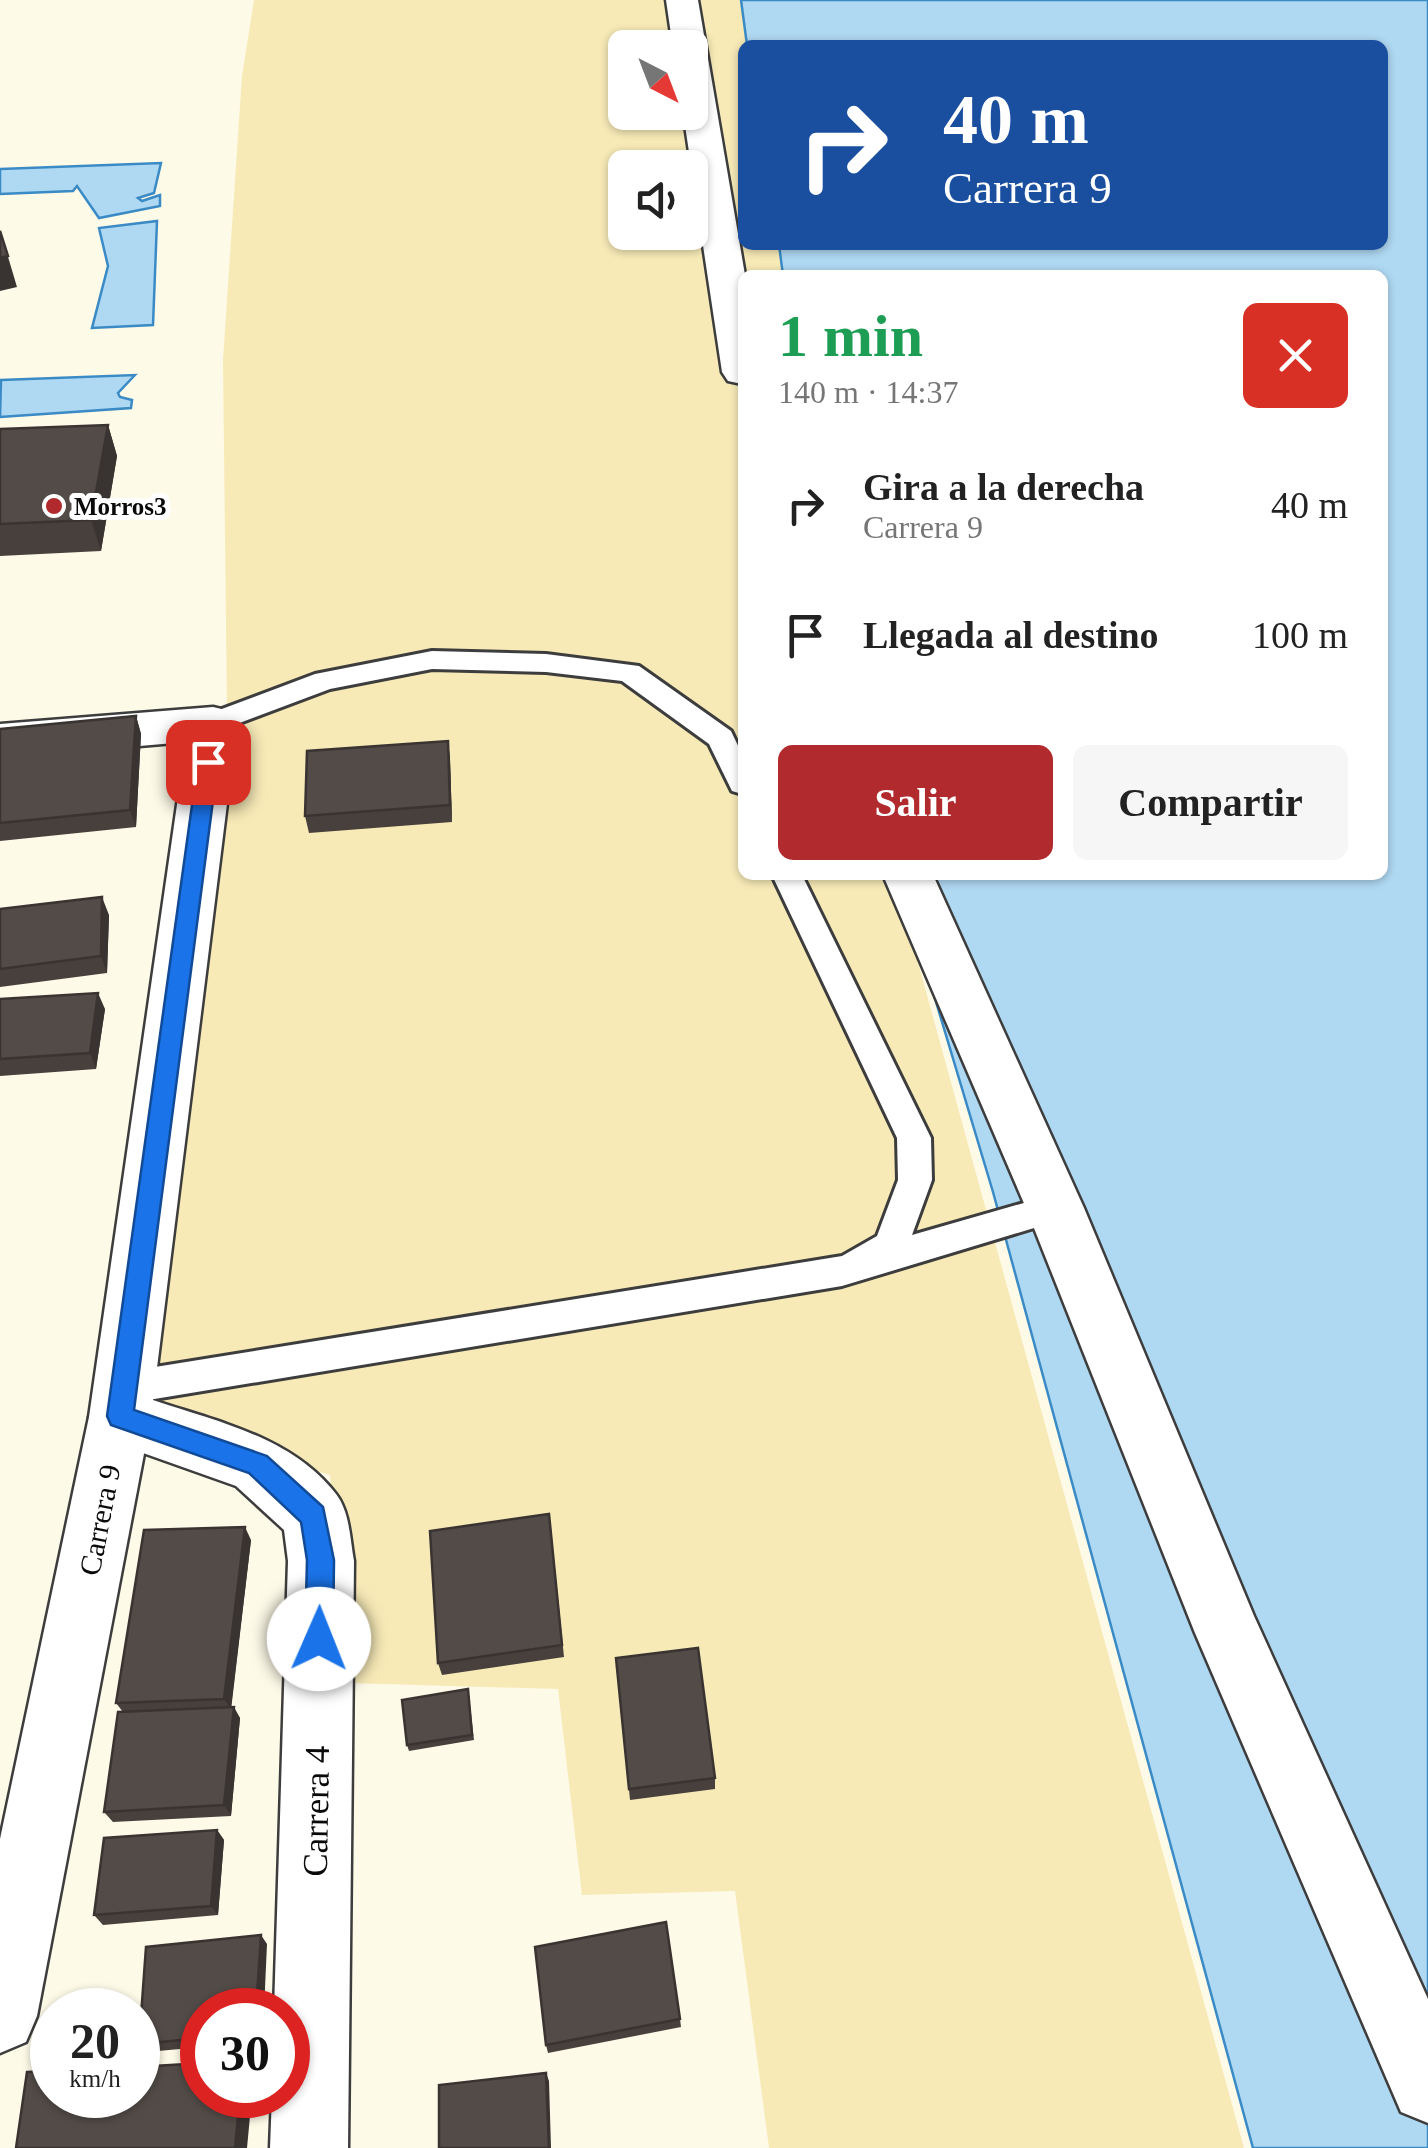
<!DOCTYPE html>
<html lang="es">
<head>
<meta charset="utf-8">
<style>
	body { margin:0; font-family:Georgia,serif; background:#f6f6f6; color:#222; height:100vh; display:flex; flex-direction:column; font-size:38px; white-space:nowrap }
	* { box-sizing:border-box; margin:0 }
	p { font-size:32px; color:#767676 }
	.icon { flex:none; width:55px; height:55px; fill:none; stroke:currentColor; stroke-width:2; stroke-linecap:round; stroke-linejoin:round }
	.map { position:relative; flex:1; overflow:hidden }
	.details { position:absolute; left:738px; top:270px; width:650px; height:610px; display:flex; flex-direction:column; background:#fff; border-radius:15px; box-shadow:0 2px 8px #0004 }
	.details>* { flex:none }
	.hud { position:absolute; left:738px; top:40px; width:650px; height:210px; border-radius:15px; box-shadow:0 2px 8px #0004; background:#1a4fa0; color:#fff; overflow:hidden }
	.needle { width:65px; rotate:138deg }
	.buttons { position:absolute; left:608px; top:30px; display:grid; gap:20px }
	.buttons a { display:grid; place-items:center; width:100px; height:100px; border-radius:15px; background:#fff; box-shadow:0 2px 8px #0004; font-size:50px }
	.speed { position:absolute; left:30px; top:1988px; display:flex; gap:20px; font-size:50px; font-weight:700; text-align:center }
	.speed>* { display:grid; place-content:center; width:130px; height:130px; border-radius:50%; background:#fff; box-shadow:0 2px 8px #0004; line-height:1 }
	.speed small { font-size:25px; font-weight:400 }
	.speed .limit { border:15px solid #d22; background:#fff; color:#111 }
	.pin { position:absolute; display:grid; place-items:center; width:85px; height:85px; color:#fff; margin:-42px; border-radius:20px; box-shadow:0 5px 15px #0006 }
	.me { position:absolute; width:110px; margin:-55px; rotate:1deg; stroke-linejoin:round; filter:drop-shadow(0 0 8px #0008) }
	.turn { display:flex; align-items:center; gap:35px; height:210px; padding:0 40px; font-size:45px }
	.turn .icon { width:130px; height:130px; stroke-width:2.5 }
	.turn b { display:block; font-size:70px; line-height:85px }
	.round { display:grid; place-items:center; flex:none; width:105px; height:105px; border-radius:15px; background:#f6f6f6 }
	.headline { display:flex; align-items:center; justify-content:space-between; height:170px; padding:0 40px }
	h1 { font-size:60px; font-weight:800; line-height:75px; color:#1e9e55 }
	.cta { display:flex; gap:20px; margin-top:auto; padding:20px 40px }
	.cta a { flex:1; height:115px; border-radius:15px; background:#b12a2e; color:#fff; font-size:40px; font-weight:800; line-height:115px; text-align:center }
	.cta a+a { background:#f6f6f6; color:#222 }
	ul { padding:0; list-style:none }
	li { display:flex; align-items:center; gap:30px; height:130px; padding:0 40px }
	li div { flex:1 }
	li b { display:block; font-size:38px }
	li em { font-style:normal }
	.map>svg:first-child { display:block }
	.sand { fill:#f7eab7; fill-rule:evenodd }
	.water { fill:#afd8f2; stroke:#3a8bc5; stroke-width:2.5 }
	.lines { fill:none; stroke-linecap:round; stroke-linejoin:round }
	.service-casing { stroke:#3d3d3d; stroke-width:6 }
	.minor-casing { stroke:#3d3d3d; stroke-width:5 }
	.tertiary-casing { stroke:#3d3d3d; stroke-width:5 }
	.service { fill:#fff; fill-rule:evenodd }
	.minor { fill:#fff; fill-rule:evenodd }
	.tertiary { fill:#fff; fill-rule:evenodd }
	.wall { fill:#47403d }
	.shaded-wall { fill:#393432 }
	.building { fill:#524b47; stroke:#393432; stroke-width:2.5 }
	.route { fill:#1a73e8; stroke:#114b97; stroke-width:2.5 }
	.poi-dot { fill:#b12a2e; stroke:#fff; stroke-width:4 }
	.labels { text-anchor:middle; stroke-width:10; stroke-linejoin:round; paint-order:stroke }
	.far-poi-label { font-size:25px; font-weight:bold; fill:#0a0a0a; stroke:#fff; text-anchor:start }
	.street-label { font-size:30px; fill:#0a0a0a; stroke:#fff }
	.near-street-label { font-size:35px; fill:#0a0a0a; stroke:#fff }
</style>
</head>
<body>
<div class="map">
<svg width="1428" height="2148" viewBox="0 0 1428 2148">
	<rect width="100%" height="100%" fill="#fefae8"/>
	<path class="sand" d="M254 0H740L747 45H742V245H779L783 275H742V875H894L1244 2148H769L735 1891 582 1895 558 1689 348 1683 330 1475 154 1421 187 1047 227 713 223 360 242 76ZM625 48H690V112H625ZM625 168H690V232H625Z"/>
	<path class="water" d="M741 0H1428V2148H1253L993 1192 898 875H1382V275H783L779 245H1382V45H747Z
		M161 163 154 193 138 198 142 201 160 195V206L99 218 77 186 73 191 0 194V169Z
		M157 221 153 325 92 328 108 266 99 228Z
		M135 375 118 393 120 397 132 400 131 408 0 417 1 380Z"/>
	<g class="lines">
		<g class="service-casing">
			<path id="service" d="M432 651 546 654 639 666 731 731 742 754V794L732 791 709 744 622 681 546 672 432 669 330 689 213 733 203 730 199 723 203 716 315 674Z
				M772 875H802L931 1138 932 1180 912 1235 1055 1194 1067 1198 1072 1208 1067 1218 842 1286 124 1404 111 1400 106 1388 111 1376 124 1372 842 1256 877 1236 898 1180 897 1138Z"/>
		</g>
		<g class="minor-casing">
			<path id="minor" d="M666 0H698L745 275 742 384 728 381 722 372 683 112H690V48H673Z
				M213 707 230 711 237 723 153 1400C218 1422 292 1437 336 1494 350 1512 350 1540 354 1561L348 2148H270L272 2095H288V2010H274L288 1561 284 1530 236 1486 98 1437 89 1417 186 742 0 758V724Z
				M883 875H933L1084 1208 1254 1616 1428 1999V2123L1401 2112 1195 1633 1026 1208Z"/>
		</g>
		<g class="tertiary-casing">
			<path id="tertiary" d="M120 1389 142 1397 151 1417 37 2016 26 2042 0 2053V1839L89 1417 98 1397Z"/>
		</g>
		<use href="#service" class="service"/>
		<use href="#minor" class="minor"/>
		<use href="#tertiary" class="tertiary"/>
	</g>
	<path class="wall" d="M108 425 117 456 101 551 0 556V429Z
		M136 716 141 734 136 827 0 841V729Z
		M448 741 450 759 452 822 309 833 305 816Z
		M0 909 109 915 107 973 0 987Z
		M0 999 105 1009 96 1069 0 1076Z
		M551 1528 564 1657 442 1675 438 1663Z
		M251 1540 231 1707 240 1718 231 1816 113 1822 104 1812 123 1712 116 1703Z
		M616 1658 715 1778V1789L630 1800Z
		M469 1695 474 1740 409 1751 407 1745Z
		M217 1830 224 1840 218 1915 103 1925 94 1915Z
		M267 1944 202 2010V2047L147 2052 139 2044Z
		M680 2019 681 2027 548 2053 546 2045Z"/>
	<path class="shaded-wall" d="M0 230 17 287 0 291Z
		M108 425 117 456 101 551 91 520Z
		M136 716 141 734 136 827 130 810Z
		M448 741 450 759 452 822 450 805Z
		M102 897 109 915 107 973 101 956Z
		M98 993 105 1009 96 1069 90 1053Z
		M245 1527 251 1540 231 1710 224 1699Z
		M234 1707 240 1718 231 1816 224 1805Z
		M217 1830 224 1840 218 1915 211 1906Z
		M261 1935 267 1944 264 2010H256Z
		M546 2073 549 2081 551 2148H549Z
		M240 2095H252L247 2148H235Z"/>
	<path class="building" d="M0 231 8 256 0 258Z
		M108 425 91 520 0 524V429Z
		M136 716 130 810 0 823V729Z
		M448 741 450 805 305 816 307 751Z
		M102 897 101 956 0 969V909Z
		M98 993 90 1053 0 1059V999Z
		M549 1514 562 1645 438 1663 430 1531Z
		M245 1527 224 1699 116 1703 144 1530Z
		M698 1648 715 1778 629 1789 616 1658Z
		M468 1689 472 1735 407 1745 402 1700Z
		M234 1707 224 1805 104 1812 118 1712Z
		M217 1830 211 1906 94 1915 104 1838Z
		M666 1922 680 2019 546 2045 535 1947Z
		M261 1935 256 2010H202V2038L139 2044 146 1947Z
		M202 2063V2095H240L235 2148H16L27 2072 52 2071V2095H138V2067Z
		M546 2073 549 2148H439V2085Z"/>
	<path class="route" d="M208 755 218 762 134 1410 267 1456 323 1507 334 1560 333 1639 329 1648 319 1652 309 1648 305 1639 307 1560 301 1522 249 1473 111 1425 107 1416 198 762Z"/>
	<circle class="poi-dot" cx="54" cy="506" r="10"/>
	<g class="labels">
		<g class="far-poi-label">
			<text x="74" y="515">Morros3</text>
		</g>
		<g class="street-label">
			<text transform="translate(100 1520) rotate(-79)" y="10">Carrera 9</text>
		</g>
		<g class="near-street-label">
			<text transform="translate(316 1811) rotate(-89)" y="12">Carrera 4</text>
		</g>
	</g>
</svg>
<div class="buttons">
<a><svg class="needle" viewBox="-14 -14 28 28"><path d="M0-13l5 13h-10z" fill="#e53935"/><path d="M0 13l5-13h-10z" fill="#767676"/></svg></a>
<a><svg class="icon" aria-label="sound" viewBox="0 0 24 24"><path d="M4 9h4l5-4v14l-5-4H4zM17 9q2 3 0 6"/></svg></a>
</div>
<div class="speed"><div>20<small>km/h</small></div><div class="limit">30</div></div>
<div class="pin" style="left:208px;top:762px;background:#d93025"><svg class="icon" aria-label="arrive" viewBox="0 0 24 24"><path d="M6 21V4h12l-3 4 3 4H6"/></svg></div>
<svg class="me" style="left:319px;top:1639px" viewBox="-20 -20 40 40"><circle r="19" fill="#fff"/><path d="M0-13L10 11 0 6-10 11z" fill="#1a73e8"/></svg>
<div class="hud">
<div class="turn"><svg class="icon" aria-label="right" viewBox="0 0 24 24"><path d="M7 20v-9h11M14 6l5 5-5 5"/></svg><div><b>40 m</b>Carrera 9</div></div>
</div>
<section class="details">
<div class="headline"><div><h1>1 min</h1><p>140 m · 14:37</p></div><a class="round" style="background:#d93025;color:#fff"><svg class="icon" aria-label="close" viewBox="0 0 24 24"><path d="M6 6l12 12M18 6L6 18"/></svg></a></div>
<ul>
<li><svg class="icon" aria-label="right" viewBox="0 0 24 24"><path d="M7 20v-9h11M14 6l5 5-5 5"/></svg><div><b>Gira a la derecha</b><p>Carrera 9</p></div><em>40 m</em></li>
<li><svg class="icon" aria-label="arrive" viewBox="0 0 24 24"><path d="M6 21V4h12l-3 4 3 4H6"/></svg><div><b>Llegada al destino</b></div><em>100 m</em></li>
</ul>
<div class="cta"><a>Salir</a><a>Compartir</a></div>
</section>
</div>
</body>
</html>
